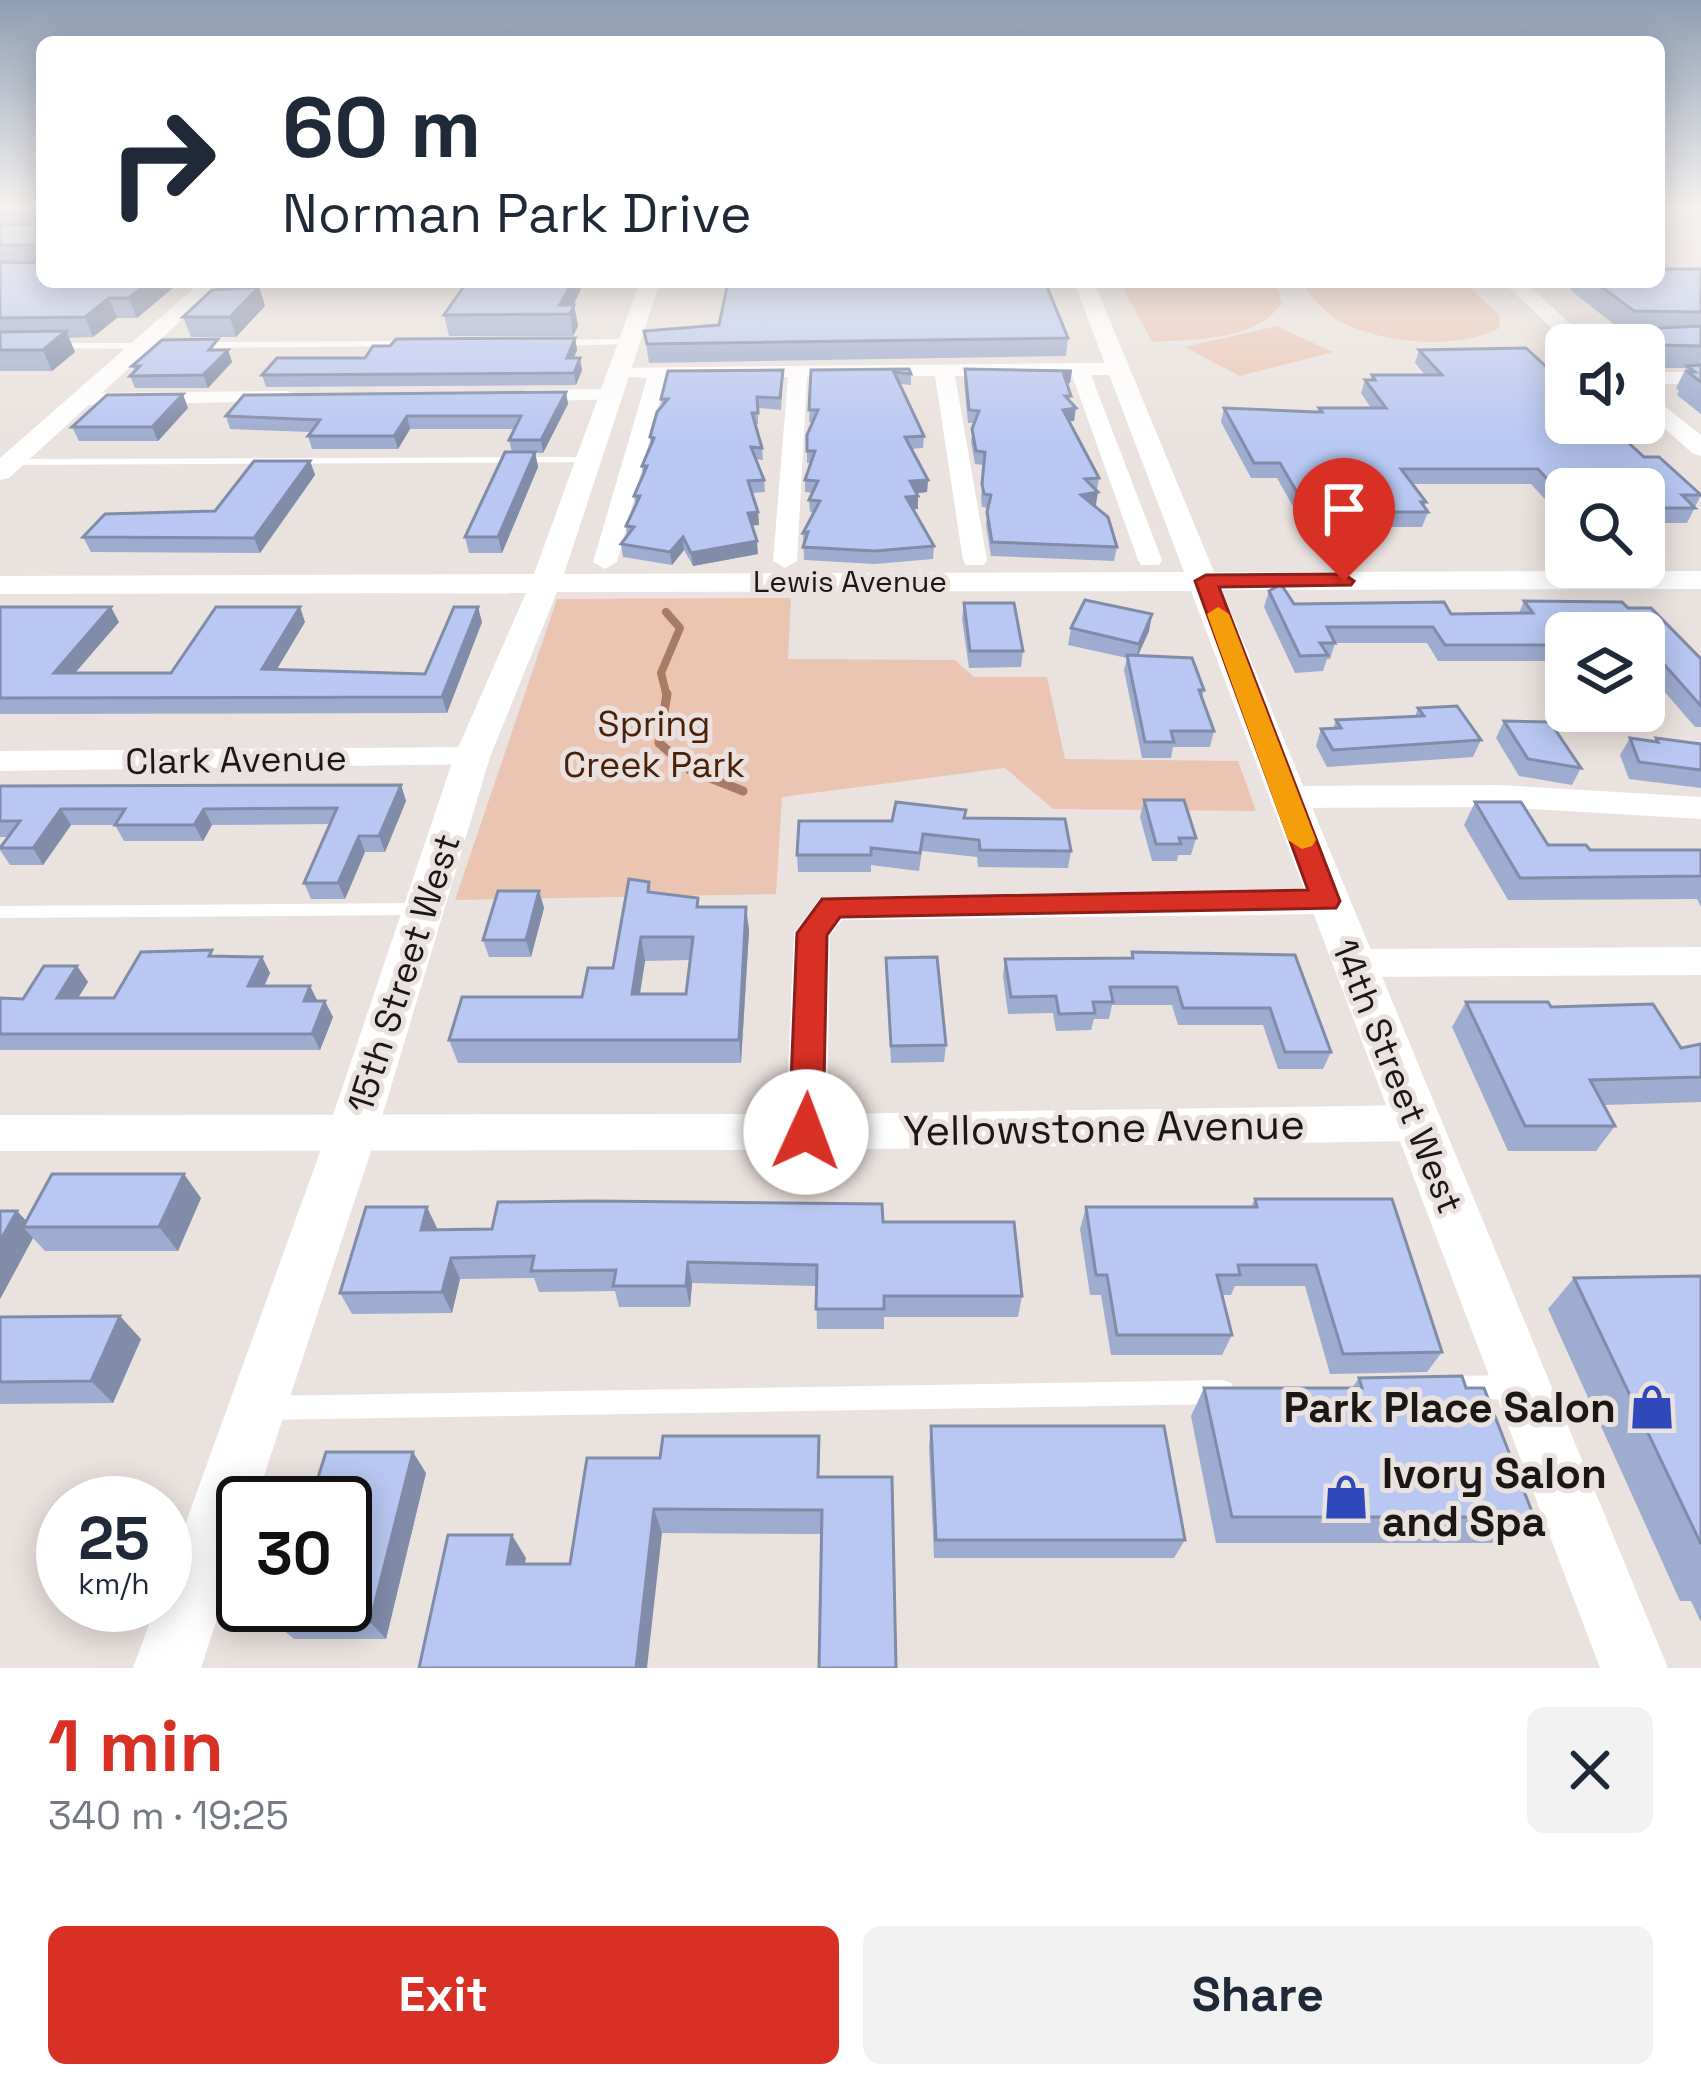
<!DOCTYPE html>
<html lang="en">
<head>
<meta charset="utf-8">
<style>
	body { margin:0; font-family:"Space Grotesk",sans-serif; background:#f2f2f3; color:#1f2937; height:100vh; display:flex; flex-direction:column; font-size:45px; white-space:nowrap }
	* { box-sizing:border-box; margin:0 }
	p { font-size:39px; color:#747a83 }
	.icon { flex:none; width:66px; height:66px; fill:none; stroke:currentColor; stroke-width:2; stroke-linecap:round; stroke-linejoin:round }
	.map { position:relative; height:1668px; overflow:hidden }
	.sheet { display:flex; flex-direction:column; background:#fff; flex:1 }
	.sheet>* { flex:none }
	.banner { position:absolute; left:36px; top:36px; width:1629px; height:252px; border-radius:18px; box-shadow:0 6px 30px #0003; background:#fff; color:#1f2937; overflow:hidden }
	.buttons { position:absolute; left:1545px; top:324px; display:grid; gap:24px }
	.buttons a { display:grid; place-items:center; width:120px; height:120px; border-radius:18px; background:#fff; box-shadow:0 6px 30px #0003; font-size:60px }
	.speed { position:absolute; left:36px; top:1476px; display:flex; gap:24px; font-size:60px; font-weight:700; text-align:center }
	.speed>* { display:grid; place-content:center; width:156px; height:156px; border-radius:50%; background:#fff; box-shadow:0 6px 30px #0003; line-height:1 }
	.speed small { font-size:30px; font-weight:400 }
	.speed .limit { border:6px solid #111; border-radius:18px; background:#fff; color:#111 }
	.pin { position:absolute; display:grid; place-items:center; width:102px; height:102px; color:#fff; margin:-123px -51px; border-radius:50% 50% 50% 0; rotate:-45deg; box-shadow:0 0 12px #0007 }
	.pin .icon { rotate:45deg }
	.me { position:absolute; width:132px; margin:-66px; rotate:2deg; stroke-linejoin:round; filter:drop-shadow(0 0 9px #0008) }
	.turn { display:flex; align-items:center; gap:42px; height:252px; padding:0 48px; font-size:54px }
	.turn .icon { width:156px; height:156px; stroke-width:2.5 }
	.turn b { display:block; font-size:84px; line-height:102px }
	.round { display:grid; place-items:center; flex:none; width:126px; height:126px; border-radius:18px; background:#f2f2f3 }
	.head { display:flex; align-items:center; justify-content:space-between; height:204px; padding:0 48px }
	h1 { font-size:72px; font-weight:700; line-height:90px; color:#d93025 }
	.cta { display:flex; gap:24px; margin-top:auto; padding:24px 48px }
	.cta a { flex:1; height:138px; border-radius:18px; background:#d93025; color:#fff; font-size:48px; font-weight:700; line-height:138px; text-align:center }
	.cta a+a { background:#f2f2f3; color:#1f2937 }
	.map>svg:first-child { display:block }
	.green { fill:#eac5b2 }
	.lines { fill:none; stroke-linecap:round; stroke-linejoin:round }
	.stream-far1 { stroke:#a77c66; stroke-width:8 }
	.stream { stroke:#a77c66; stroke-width:9 }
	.service { fill:#fff; fill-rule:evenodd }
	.minor { fill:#fff; fill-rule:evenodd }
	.tertiary { fill:#fff; fill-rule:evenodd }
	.wall { fill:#9eacd0; fill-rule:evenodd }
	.shaded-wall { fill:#818ca9 }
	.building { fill:#b8c8f2; stroke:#818ca9; stroke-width:3; fill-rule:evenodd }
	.route { fill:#d93025; stroke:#8d1f18; stroke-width:3 }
	.slow { fill:#f59e0b }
	.labels { text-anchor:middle; stroke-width:10; stroke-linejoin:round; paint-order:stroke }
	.far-street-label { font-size:30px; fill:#1a1716; stroke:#eae2de }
	.park-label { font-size:36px; fill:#4a2006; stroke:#eae2de }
	.street-label { font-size:36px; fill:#1a1716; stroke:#eae2de }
	.near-street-label { font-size:42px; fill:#1a1716; stroke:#eae2de }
	.near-poi-label { font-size:42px; font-weight:bold; fill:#1a1716; stroke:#eae2de; text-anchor:end }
</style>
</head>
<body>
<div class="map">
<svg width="1701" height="1668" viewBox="0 0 1701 1668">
	<rect width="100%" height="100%" fill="#eae2de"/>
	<path class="green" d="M1129 282 1276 283 1282 303C1255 342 1194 339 1152 342L1122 286Z
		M1301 282H1464L1500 316 1499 328C1456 351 1383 343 1341 322 1324 313 1313 297 1301 282Z
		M1276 326 1333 352 1240 376 1184 347Z
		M791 598 788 659 955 660 974 677H1047L1065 759 1238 761 1256 811 1053 809 1005 768 782 797 776 894 455 900 557 599Z"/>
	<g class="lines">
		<path class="stream-far1" d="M666 612 680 628 661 673 667 697"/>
		<path class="stream" d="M667 694 659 743 690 770 743 791"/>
		<path class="service" d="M1653 337 1656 338V342L1576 343 1571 340 1576 337Z
			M626 339 631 342 629 344 555 346 550 343 555 340Z
			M410 341 413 342V346L201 348 196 345 201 342Z
			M48 343H146L151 346 146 349 51 348 48 347Z
			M586 457 590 458V462L10 465 4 462 10 459Z
			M423 903 429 904 432 909 429 914 423 915 0 918V906Z
			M1516 1375 1525 1378 1528 1387 1525 1396 1516 1399 1445 1400 1436 1397 1433 1388 1436 1379 1445 1376Z
			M1222 1380 1231 1383 1234 1392 1231 1401 1222 1404 264 1420 255 1417 252 1408 255 1399 264 1396Z"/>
		<path class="minor" d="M1079 363H1120L1130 369 1120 375H1091L1162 560 1159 565H1141L1138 560 1072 375 955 376 987 560 984 565H966L963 560 935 376 807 377 797 561 785 568 773 561 788 377 666 378 617 562 605 569 593 562 647 378 608 376V368Z
			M1644 372H1701V384H1644Z
			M607 389 617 395 614 399 525 402 515 396 525 390Z
			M288 391 298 397 295 401 84 405 74 399 84 393Z
			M472 747 483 750 487 757 483 764 0 771V751Z
			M1499 785 1701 797V819L1499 807 1285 808 1274 804 1269 797 1274 790 1285 786Z
			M1326 888 1338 892 1343 901 1338 910 1326 914 842 920 830 935 827 1114 1416 1105 1431 1110 1437 1123 1431 1136 1416 1141 806 1150 0 1151V1115L786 1114 794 933 820 898Z
			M1701 947V975L1353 977 1340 973 1335 963 1340 953 1353 949Z"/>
		<path class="tertiary" d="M201 282H223L9 478 0 480V458Z
			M640 282H660L564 574 1184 572 1074 282H1094L1214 572 1701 571V589L1222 590 1668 1668H1600L1191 591 557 592 490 757 378 1130 255 1503H243V1540L201 1668H133L156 1605H165V1580L328 1130 454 757 526 593 0 594V576L534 574Z
			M1503 282H1525L1593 345H1569Z
			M1644 390 1701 435V456L1692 453 1644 410Z"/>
	</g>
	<path class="wall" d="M0 207H42V282H180L137 318H117L93 337 69 338 75 352 52 371H0Z
		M1701 269V414L1677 395 1679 391 1676 388 1686 368H1650L1644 362V345H1633L1639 333 1624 332 1570 290 1573 282H1659Z
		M467 282H584L574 305 578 326 573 336H449L444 315Z
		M259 287 265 306 236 337H191L183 317Z
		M719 325 1068 338 1066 356 649 363 644 331Z
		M575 338 577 350 574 358 582 370 576 385 266 387 262 375 365 358Z
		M222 350H228L232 362 208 388H135L130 376 135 371 132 366Z
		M1419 350 1644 457 1701 495 1687 523H1644V489H1566V522L1531 484H1412L1426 502 1424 507 1428 512 1422 527H1381L1379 533H1308L1277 478H1251L1221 422 1224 408 1318 412 1319 408H1371L1361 393 1365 380H1371L1372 375H1425L1415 363Z
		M965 369 1070 383 1067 384 1074 421H1069L1099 478 1094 506 1117 547 1114 561 991 556 986 525 988 508 982 507 981 498 984 465 975 464 971 442 974 423H968L964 381Z
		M783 370 781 410 758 408V424L755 425 762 448 763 460 756 459 764 480 765 492 752 493 758 512 759 525H752L758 554 693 566 684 550 672 565 623 557 621 544 627 536 626 526 636 506 634 496 643 474 642 466 651 445 650 437 662 407 661 399Z
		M811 370 911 374V385L900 384 924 436 923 448 911 449 928 480 927 492 917 493 918 509H913L934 546 933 559 875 564 804 560 803 533 814 513 810 512 809 500 813 493 805 492V480L811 463H807V435L813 422H809Z
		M566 392 568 404 543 453H535L538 467 502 553H469L465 537 512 452 509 440 515 429H410L398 449H312L308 436 311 432 230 429 226 416Z
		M188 408 158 441H79L72 427Z
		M310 461 315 475 260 553 91 552 83 537 215 511Z
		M1269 591 1294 604 1451 614 1519 613 1524 601 1628 608 1701 659V727H1695L1644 668V633H1566V661H1438L1427 643H1335L1330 659H1327L1323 671 1295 673 1264 607Z
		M964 603 1023 651 1021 667 969 668 962 619Z
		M0 607 119 622 75 673H171L305 622 277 669 425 674 482 622 447 713 0 714Z
		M1152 614 1149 631 1138 655 1204 690 1202 698 1214 731 1210 747H1173L1171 758H1142L1124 670 1127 658 1068 645 1071 628Z
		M1418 708 1481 740 1473 757 1327 767 1316 746 1321 729H1333L1336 720 1415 717Z
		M1504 721 1581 768 1572 785 1519 776 1496 738Z
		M1630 738 1654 741 1656 738 1701 744V788L1629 779 1620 755Z
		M401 785 406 801 385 852H365L345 899H311L304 883 330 824 212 825 203 841H124L115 825H71L43 865H10L0 850V847L7 837H0V786Z
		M1144 800 1196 838 1191 855H1178L1177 861H1152L1140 817Z
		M1475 802 1548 845 1590 850H1701V907L1697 899 1508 900 1464 825Z
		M964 818 1071 851 1068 868 978 867 977 857 922 851 919 871 871 865V872H798L797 855 892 821Z
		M539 891 544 908 531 957H489L483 940Z
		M651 893 699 907H746L749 931 741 1063H458L449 1040 582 997 613 968ZM690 960 686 994H640L645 961Z
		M1132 952 1295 955 1331 1052 1323 1069H1278L1263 1025H1178L1172 1005H1112L1109 1019H1094L1091 1030 1056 1031 1053 1013 1008 1014 1003 976 1005 959 1131 958Z
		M215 956 262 957 270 973 264 986H310L317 1001 333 1017 320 1050H0V998L23 999 77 966 88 982 78 998H114Z
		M886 958 946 1045 944 1062 891 1063Z
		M1466 1002 1551 1007 1681 1048 1701 1044V1102L1604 1105 1615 1126 1596 1151H1508L1452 1027Z
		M201 1198 178 1251H45L33 1238 0 1299V1211H17L26 1221Z
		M1255 1199 1442 1352 1427 1372 1330 1374 1305 1286H1235L1231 1295H1222L1232 1335 1222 1355H1111L1101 1295H1090L1080 1229 1086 1207H1251Z
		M883 1222 1022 1296 1018 1317H884V1329H817L816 1286 692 1283 690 1307H619L615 1291 539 1292 534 1278 460 1279 452 1313 352 1314 340 1293 437 1228 436 1230Z
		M1701 1276V1622L1691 1601H1680L1548 1309 1574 1278Z
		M0 1317 141 1339 113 1403 0 1404Z
		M1359 1378 1466 1388 1534 1517 1505 1543H1216L1191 1416 1204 1388H1352Z
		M931 1426 1185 1540 1174 1558H934L929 1447Z
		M587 1458 820 1477H892L822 1534 662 1533 419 1668 526 1558 524 1564H570Z
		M426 1473 386 1639H294L274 1622Z"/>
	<path class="shaded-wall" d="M148 282H180L137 318 129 298Z
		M572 282H584L569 314 560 305Z
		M259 287 265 306 236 337 230 317Z
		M109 298 117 318 93 337 85 317Z
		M574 305 578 326 573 336 570 314Z
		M66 331 75 352 52 371 43 350Z
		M575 338 577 350 569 370 567 358Z
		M228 350 232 362 208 388 203 375Z
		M580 358 582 370 576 385 574 373Z
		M1072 371 1070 383 1061 384 1063 372Z
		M566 392 568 404 543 453 541 440Z
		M183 394 188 408 158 441 152 427Z
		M1076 408 1074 421 1061 422 1063 410Z
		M407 416 410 429 398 449 394 436Z
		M535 452 538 467 502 553 498 537Z
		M310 461 315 475 260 553 254 538Z
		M928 480 927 492 910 494V481Z
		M1098 492 1096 505 1079 508 1081 495Z
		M918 496V509L905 510 906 497Z
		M758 512 759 525 748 526V513Z
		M683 537 684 550 672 565 670 552Z
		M757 541 758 554 693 566 691 553Z
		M111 607 119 622 62 688 54 673Z
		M300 607 305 622 268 684 262 669Z
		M478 607 482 622 447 713 442 697Z
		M1152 614 1149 631 1136 660 1139 644Z
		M401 785 406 801 385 852 379 836Z
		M61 809 71 825 43 865 33 848Z
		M204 809 212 825 203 841 194 825Z
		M359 836 365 852 345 899 338 883Z
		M539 891 544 908 531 957 526 940Z
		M746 907 749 931 741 1063 739 1040Z
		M641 937 645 961 636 1018 632 994Z
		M262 957 270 973 257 1002 248 986Z
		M77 966 88 982 68 1014 57 998Z
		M310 986 318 1002 304 1001Z
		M325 1001 333 1017 320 1050 312 1034Z
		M184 1174 201 1198 178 1251 159 1227Z
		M427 1207 437 1228 431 1252 421 1230Z
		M17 1211 32 1227H23L33 1238 0 1299V1241Z
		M451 1258 460 1279 452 1313 442 1292Z
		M688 1262 692 1283 690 1307 686 1286Z
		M120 1316 141 1339 113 1403 91 1381Z
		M413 1452 426 1473 386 1639 370 1622Z
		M654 1509 662 1533 647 1668H636Z
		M512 1535 526 1558 520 1587 507 1564Z"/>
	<path class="building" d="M0 207H42V282H148L129 298H109L85 317 0 318V262L34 263 38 249 34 245H0V225L37 224 34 212H0Z
		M1659 269H1701V312L1634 311 1595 282H1659Z
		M467 282H572L560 305H574L570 314 444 315Z
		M728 282H1045L1068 338 647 344 644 331 719 325Z
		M259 287 230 317H183L212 290Z
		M1701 326V346L1661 345 1640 329Z
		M66 331 43 350H0V332Z
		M575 338 567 358H580L574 373 262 375 277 358H365L373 346H390L396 339Z
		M218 339 209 350H228L203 375 130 376 140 366H132L162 340Z
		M1526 348 1566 385V423H1607L1644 457H1659L1701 495H1682L1695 508H1644V489H1566V500L1538 469H1401L1426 502H1421L1428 512H1381L1384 517 1312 518 1280 463H1254L1224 408 1316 412H1322L1319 408H1386L1365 380H1375L1372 375H1442L1419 350Z
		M1701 365V382L1688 372H1695L1687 366Z
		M909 369 911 374 894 372 924 436 905 437 928 480 910 481 918 496 906 497 934 546 875 551 803 547 808 532 803 533 820 501 809 500 818 481 805 480 815 451H807V435L818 410H809L811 370Z
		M965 369 1072 371 1063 372 1071 396H1065L1076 408 1063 410 1099 478 1085 479 1098 492 1081 495 1108 517 1117 547 992 542 987 512 991 495 984 494 982 484 985 452 976 451 972 429 979 411 969 410Z
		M783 370 780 398 757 397 758 413H752L762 448 751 447 764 480 748 481 758 512 748 513 757 541 691 553 683 537 670 552 621 544 634 527 626 526 640 496H634L647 466H642L654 438 650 437 657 412 668 399H661L668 371Z
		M566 392 541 440H509L521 416H407L394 436H308L320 420 226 416 244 395Z
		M183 394 152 427H72L107 395Z
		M505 452H535L498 537H465Z
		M254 461H310L254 538 83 537 105 514 215 511Z
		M1281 584 1294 604 1444 602 1451 614 1533 613 1524 601 1622 602 1628 608H1651L1701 659V706L1647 645H1644V633H1566V645H1445L1433 627H1327L1335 643H1320L1328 655 1300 656 1269 591Z
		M1085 600 1152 614 1139 644 1071 628Z
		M964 603H1014L1023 651H970Z
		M0 607H111L54 673H171L216 607H300L262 669 425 674 454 607H478L442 697 0 698Z
		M1127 655 1192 658 1204 690H1199L1214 731H1171L1174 742H1145Z
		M1457 706 1481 740 1333 750 1321 729 1341 728 1336 720 1424 716 1418 708Z
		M1504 721 1550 722 1581 768 1528 759Z
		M1630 738 1658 742 1656 738 1701 744V770L1639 762Z
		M401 785 379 836H359L338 883H304L337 808 204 809 194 825H115L125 809H61L33 848H0L20 821H0V786Z
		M1144 800H1184L1196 838H1179L1181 844H1156Z
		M896 802 966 810 964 818 1065 819 1071 851 980 850 979 840 923 834 920 853 871 848V855H797L799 821H892Z
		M1475 802H1521L1548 845H1586L1590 850H1701V876L1520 878Z
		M629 879 649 882 648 892 698 898 697 907H746L739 1040H449L462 997H582L588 968H613ZM641 937H693L686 994H632Z
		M498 891H539L526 940H483Z
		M212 950 209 956 262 957 248 986H310L304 1001H325L312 1034H0V998L23 999 44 966H77L57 998H114L141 952Z
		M1132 952 1295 955 1331 1052H1285L1270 1008H1183L1177 987H1110L1113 1002H1093L1095 1013 1059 1014 1056 996 1011 997 1005 959 1133 958Z
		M937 957 946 1045 891 1046 886 958Z
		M1466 1002H1548L1551 1007 1653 1004 1681 1048 1701 1044V1077L1590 1080 1615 1126H1525Z
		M52 1174H184L159 1227H23Z
		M1255 1199H1392L1442 1352 1343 1354 1316 1265H1238L1240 1275H1217L1232 1335H1117L1107 1275H1096L1086 1207H1257Z
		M593 1201 882 1204 883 1222H1014L1022 1296H884V1309H816L817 1265 688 1262 686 1286H613L616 1270 531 1271 534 1256 451 1258 442 1292 340 1293 366 1207H427L421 1230 492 1229 498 1202Z
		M0 1211H17L0 1241Z
		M1701 1276V1544L1574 1278Z
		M120 1316 91 1381 0 1382V1317Z
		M1462 1376 1466 1388H1484L1534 1517H1232L1204 1388H1362L1359 1378Z
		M931 1426H1164L1185 1540H936Z
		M663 1436H819L818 1477H892L896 1668H819L822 1510 654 1509 636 1668H419L448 1535H512L507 1564H570L587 1458H660Z
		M326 1452H413L370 1622H274L279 1605H345V1503H310Z"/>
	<linearGradient id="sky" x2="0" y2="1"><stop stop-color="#8e9eb4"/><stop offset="0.47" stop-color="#f6f2f0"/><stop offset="1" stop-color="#f6f2f0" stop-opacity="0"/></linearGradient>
	<rect width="1701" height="440" fill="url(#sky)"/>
	<path class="route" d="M1344 574 1354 581 1351 585 1219 587 1340 901 1336 908 840 917 827 935 823 1132 818 1142 806 1147 794 1142 789 1132 797 933 822 899 1308 890 1195 581 1206 575Z"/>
	<path class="slow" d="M1218 607 1229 614 1316 840 1312 846 1302 849 1288 840 1207 614Z"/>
	<defs>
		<g id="shop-bare" transform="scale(3.6)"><path d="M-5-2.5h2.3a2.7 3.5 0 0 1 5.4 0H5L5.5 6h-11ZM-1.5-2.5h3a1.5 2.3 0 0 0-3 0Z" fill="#3049ba" stroke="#eae2de" stroke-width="2.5" paint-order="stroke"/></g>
	</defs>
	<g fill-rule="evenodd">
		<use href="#shop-bare" x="1652" y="1407"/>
		<use href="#shop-bare" x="1346" y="1497"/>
	</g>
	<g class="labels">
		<g class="far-street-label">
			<text x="850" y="592">Lewis Avenue</text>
		</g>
		<g class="park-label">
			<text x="654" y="736">Spring<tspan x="654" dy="41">Creek Park</tspan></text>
		</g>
		<g class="street-label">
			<text transform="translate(236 759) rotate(-1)" y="13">Clark Avenue</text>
			<text transform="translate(403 973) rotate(-72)" y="13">15th Street West</text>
			<text transform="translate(1398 1076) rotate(68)" y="13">14th Street West</text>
		</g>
		<g class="near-street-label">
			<text transform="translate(1104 1127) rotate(-1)" y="15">Yellowstone Avenue</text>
		</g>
		<g class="near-poi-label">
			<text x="1616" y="1422">Park Place Salon</text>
			<text x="1382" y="1488" text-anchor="start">Ivory Salon<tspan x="1382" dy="48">and Spa</tspan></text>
		</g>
	</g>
</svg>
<div class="buttons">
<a><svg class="icon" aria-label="sound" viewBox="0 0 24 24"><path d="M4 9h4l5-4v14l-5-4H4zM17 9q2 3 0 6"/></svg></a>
<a><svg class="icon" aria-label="search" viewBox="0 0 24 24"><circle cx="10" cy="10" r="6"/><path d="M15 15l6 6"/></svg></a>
<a><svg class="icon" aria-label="layers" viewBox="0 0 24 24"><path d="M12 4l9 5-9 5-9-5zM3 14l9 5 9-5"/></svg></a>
</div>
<div class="speed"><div>25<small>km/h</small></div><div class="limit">30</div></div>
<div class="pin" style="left:1344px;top:581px;background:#d93025"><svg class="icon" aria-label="arrive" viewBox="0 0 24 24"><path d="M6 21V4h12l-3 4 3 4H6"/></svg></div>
<svg class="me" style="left:806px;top:1132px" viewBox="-20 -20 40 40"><circle r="19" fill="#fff"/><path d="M0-13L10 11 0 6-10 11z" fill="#d93025"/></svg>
<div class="banner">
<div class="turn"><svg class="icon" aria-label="right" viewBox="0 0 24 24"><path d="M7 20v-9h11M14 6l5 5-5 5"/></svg><div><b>60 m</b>Norman Park Drive</div></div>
</div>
</div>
<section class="sheet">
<div class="head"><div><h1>1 min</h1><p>340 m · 19:25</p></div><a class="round"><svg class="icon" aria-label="close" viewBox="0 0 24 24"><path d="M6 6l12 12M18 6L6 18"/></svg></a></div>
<div class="cta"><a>Exit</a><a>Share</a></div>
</section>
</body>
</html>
